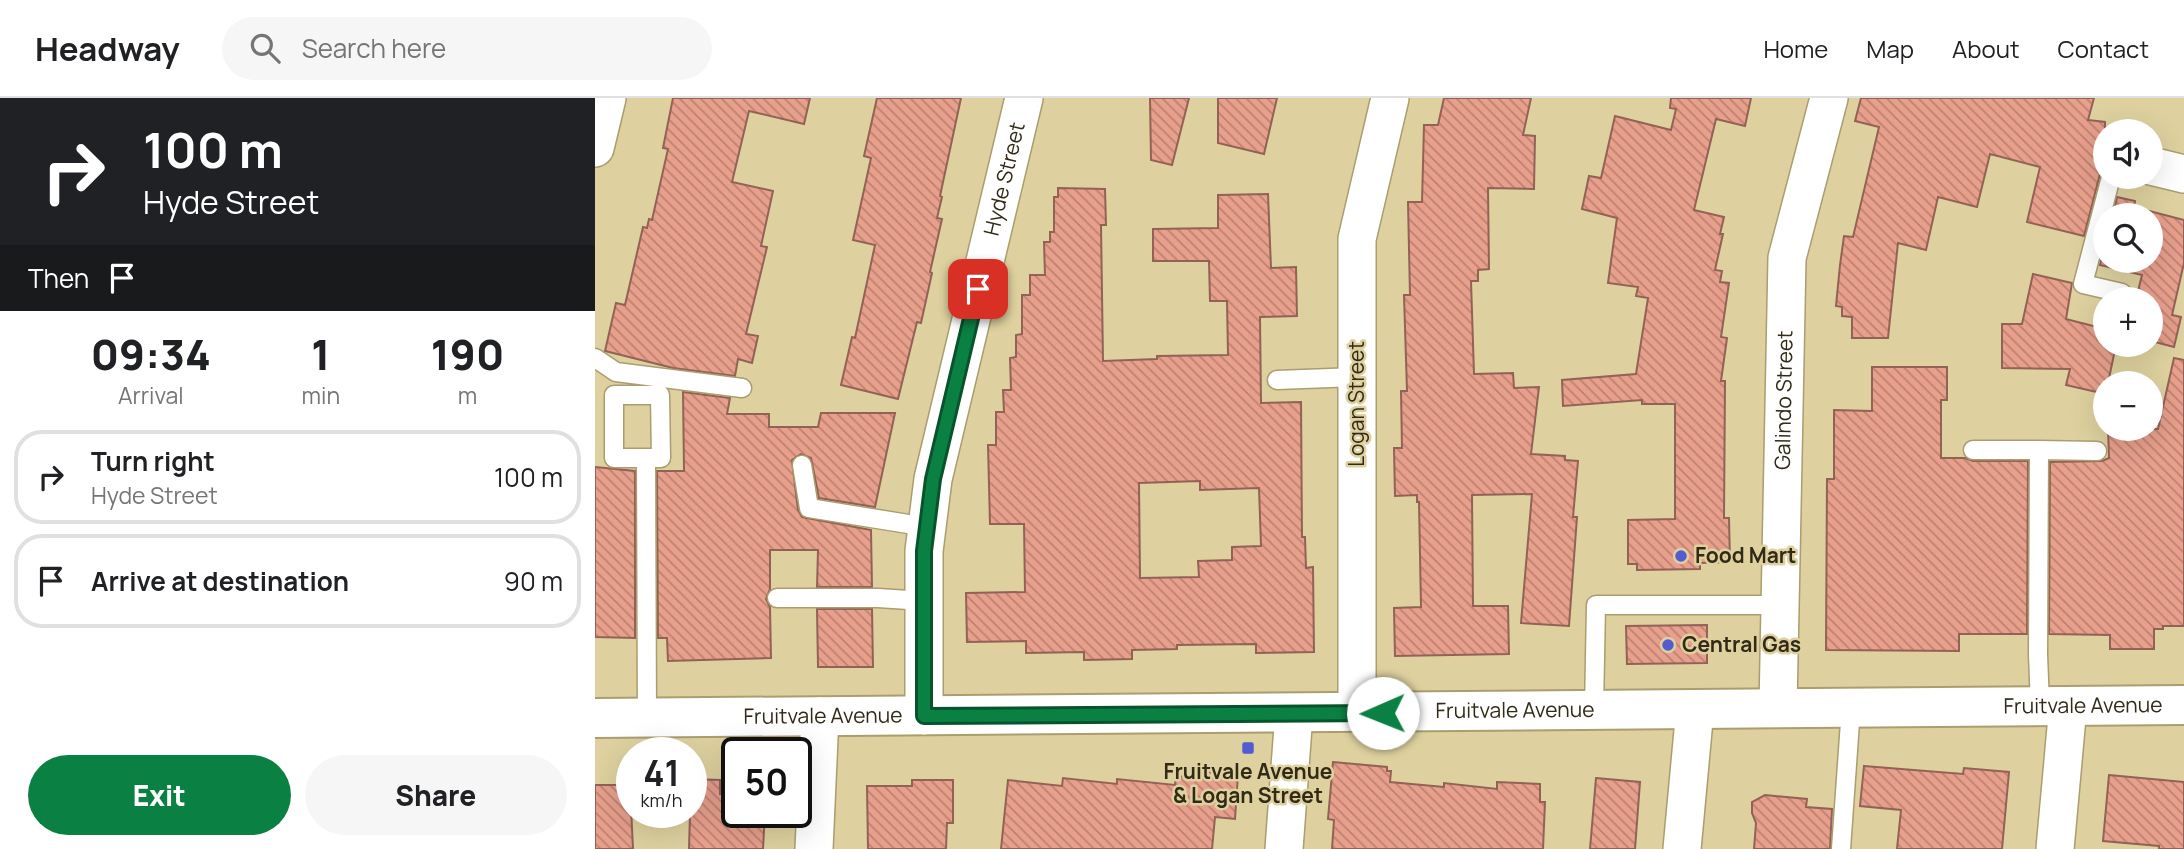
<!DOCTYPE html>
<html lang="en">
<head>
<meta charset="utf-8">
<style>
	body { margin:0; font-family:Manrope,sans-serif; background:#f6f6f6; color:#202124; height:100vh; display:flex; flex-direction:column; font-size:26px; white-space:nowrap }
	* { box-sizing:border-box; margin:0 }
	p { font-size:23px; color:#757577 }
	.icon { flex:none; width:38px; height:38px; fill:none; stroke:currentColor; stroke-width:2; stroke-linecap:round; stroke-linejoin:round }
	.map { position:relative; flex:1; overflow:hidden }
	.drawer { display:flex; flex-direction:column; background:#fff; width:595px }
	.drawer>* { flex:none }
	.hud { background:#202124; color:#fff; overflow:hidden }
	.fabs { position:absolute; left:1498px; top:21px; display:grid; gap:14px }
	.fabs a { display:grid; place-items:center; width:70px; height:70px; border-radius:50%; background:#fff; box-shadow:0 7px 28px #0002; font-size:35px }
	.speed { position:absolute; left:21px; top:639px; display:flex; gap:14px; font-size:35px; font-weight:700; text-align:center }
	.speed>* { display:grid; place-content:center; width:91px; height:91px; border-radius:50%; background:#fff; box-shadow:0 7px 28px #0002; line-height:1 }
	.speed small { font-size:18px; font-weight:400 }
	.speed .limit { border:4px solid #111; border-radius:10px; background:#fff; color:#111 }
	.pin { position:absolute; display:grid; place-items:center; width:60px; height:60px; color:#fff; margin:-30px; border-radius:14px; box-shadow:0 4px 10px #0006 }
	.me { position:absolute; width:77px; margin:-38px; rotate:269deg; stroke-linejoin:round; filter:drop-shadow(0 0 5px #0008) }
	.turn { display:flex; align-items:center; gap:24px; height:147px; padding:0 28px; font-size:32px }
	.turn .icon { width:91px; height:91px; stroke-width:2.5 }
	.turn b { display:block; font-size:49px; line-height:60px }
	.then { display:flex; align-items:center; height:66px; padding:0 28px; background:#0003; gap:14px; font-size:26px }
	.eta { display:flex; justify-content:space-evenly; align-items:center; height:119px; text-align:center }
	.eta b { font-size:42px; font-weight:800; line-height:49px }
	.primary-button { display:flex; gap:14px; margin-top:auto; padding:14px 28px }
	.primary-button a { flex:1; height:80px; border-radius:42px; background:#0b8043; color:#fff; font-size:28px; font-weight:800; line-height:80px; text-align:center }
	.primary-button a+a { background:#f6f6f6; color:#202124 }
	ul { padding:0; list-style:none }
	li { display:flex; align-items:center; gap:21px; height:94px; margin:0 14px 10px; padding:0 14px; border:4px solid #e0e0e0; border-radius:28px }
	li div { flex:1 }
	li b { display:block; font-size:26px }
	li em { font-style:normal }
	header { display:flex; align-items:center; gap:42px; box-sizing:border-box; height:98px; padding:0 35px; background:#fff; border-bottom:2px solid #e0e0e0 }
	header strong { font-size:33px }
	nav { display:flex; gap:38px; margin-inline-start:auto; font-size:24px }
	.search { width:490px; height:63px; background:#f6f6f6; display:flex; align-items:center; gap:18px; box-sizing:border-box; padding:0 24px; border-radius:38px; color:#757577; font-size:26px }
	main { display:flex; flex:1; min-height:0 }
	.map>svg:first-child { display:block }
	.building { fill:url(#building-back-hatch); stroke:#936256; stroke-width:2; fill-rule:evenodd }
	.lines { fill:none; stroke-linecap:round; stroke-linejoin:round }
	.service-casing { stroke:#aa9d6e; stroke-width:21 }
	.minor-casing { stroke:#aa9d6e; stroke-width:40 }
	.secondary-casing { stroke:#aa9d6e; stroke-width:42 }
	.service { stroke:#fff; stroke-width:18 }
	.minor { stroke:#fff; stroke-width:37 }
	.secondary { stroke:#fff; stroke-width:38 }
	.route-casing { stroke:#07532c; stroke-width:18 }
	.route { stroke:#0b8043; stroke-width:12 }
	.poi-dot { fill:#525bd2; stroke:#ded19f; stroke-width:2.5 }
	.labels { text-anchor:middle; stroke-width:5; stroke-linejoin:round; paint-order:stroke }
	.street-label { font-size:21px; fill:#302a17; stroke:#ded19f }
	.poi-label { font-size:21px; font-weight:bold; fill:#302a17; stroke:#ded19f; text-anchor:start }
</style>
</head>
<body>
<header>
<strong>Headway</strong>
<div class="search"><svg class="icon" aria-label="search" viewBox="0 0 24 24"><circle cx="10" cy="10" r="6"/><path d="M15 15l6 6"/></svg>Search here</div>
<nav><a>Home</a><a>Map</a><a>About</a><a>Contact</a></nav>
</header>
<main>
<section class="drawer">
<div class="hud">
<div class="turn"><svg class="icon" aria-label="right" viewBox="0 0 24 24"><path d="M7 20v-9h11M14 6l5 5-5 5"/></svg><div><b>100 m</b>Hyde Street</div></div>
<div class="then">Then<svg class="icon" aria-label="arrive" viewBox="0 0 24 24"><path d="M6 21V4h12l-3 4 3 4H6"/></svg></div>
</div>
<div class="eta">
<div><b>09:34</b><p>Arrival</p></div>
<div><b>1</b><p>min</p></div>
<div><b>190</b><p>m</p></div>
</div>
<ul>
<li><svg class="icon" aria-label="right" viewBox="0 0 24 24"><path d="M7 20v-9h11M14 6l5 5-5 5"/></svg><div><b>Turn right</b><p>Hyde Street</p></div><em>100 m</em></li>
<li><svg class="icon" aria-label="arrive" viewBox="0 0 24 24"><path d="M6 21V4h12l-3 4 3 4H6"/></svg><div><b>Arrive at destination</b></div><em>90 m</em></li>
</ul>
<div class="primary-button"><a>Exit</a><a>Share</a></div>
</section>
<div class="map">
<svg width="1589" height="751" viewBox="0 0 1589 751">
	<defs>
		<pattern id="building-back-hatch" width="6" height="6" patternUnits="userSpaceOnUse" patternTransform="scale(1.75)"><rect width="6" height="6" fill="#e89f8c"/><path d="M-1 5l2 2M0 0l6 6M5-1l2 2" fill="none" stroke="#bc8271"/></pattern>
	</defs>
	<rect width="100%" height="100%" fill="#ded19f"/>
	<path class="building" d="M78 0H215L209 26 154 13 137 84 178 93 166 148 172 149 151 236 163 238 157 265 143 261 140 278 78 270 10 253 21 205 30 207 48 129 52 130 54 121 57 122 73 51 68 50Z
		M282 0H366L345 98 347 99 342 120 347 121 335 174 337 175 326 225 322 224 303 301 246 287 257 239 260 240 280 147 258 142 276 60 269 58Z
		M555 0H594L577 67 556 62Z
		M623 0H682L669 56 623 45Z
		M849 0H936L928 37 940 38 939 91 893 90 894 171 883 172V183H876L879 276 918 275 919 290 944 289 936 356 970 358V362L983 363 978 419H982L974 528 926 525 937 396 877 397 878 508H913L914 556 800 558 799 510 826 509 824 404H822V397L800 398 799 350H807L806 293H812L809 197H815L813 104H827L829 27H843Z
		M1076 0H1156L1150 28 1121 21 1099 112 1129 119 1125 136H1128L1120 172 1127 173 1125 184 1134 185 1126 239 1132 240 1126 283H1130L1129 420H1134L1135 464 1105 465V471L1042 472V466H1033V422L1080 421V306H1047V302L968 308 967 282 1041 276 1053 200 1041 198 1043 189 1013 185 1022 120 987 111 994 78 1006 80 1020 18 1076 32 1081 11 1075 10Z
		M1266 0H1499L1493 22 1510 24V70L1505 76 1489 138 1432 124 1445 69 1395 56 1382 109 1343 99 1331 152 1303 145 1293 240H1257V219L1247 218V209L1241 208 1245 167 1249 138 1258 139 1284 29 1260 23Z
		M463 90 510 91 511 127H506L508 263 562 261V258L633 257 632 203H615L614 163H558V131L623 130V97L673 96 676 170 701 169 702 218 665 219 666 305 706 304 707 439H710L711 470 718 469 719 554 661 555V546L582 547V551L537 552V561L489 562V554L431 555V543L372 544 371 495 430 494 429 426H395L393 347H401V314H409L408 292H416L415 260 421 259V237L427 236V197H435V177H450L449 144H455V134H459V99H463ZM605 383V392L664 390 666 448 637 449V462L603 463 604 479 545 480 544 385Z
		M1522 99 1540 103 1539 109 1589 122V165L1577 217 1586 219 1579 249 1556 243V201H1541L1547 177 1505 167 1510 146V163H1556V117H1518Z
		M1438 176 1477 185 1471 221 1510 231V247H1521L1513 285H1510V296L1471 287 1475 271 1407 270V226H1427Z
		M1579 260 1589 262V528H1568V531H1559V551H1515V537L1454 536 1455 364 1507 363 1514 360 1513 331H1563Z
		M1277 269H1352V302H1346V360H1370L1378 363H1433L1432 536H1364V553L1231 552 1232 381H1239V312L1277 313Z
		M88 294 135 300 132 316H174V329H223L226 315H300L280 409 224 400 216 360 206 356 197 362 203 412 207 419 276 432 277 489H222L223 452H175V491L171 501 175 509 176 560 73 563 72 540H63L62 373H89Z
		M0 369 40 373V540L0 539Z
		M222 511H277L278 569H223Z
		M1112 527V565L1032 566 1031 528Z
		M738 664 792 669V673H796L795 684 849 689V685L902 691V684L945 686V704H950L948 751H737L739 722 733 721Z
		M1269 668 1368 676 1369 670 1414 674 1407 751H1302L1306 712 1265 708Z
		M611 674 643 677 640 721 620 719 617 751H406L413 682 467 688 468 680 522 686V681L580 687 581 678 611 681Z
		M1514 677 1589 684V751H1564V748L1508 743Z
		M1001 680 1045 684 1040 751H995Z
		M96 681 125 682V696H142V714H170L168 751H94Z
		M317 682H358V725H352L351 751H273L272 688H317Z
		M0 687H35L38 751H0Z
		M1170 697 1212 701 1211 709 1237 711 1235 751H1159L1161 725 1157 715V704Z"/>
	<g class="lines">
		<g class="service-casing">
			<path id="service" d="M1516 79 1488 186 1527 195
				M0 260 21 274 147 290
				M682 282 762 279
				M1378 352H1444L1443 556 1445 608
				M1444 352 1502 353
				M51 360H19V297H65L66 360H51L52 620
				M207 367 214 410 332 429
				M182 500H283L329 503
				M999 612 1001 507H1185
				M1246 751 1256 610"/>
		</g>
		<g class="minor-casing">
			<g id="minor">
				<path d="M0 50 12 0"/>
				<path d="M1556 68 1589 76"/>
				<path id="s1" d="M1183 610 1192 160 1234 0"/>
				<path d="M762 615V141L795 0"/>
				<path id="s2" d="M329 618V453L338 381 429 0"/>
				<path d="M219 751 225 618"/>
				<path d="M689 751 699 615"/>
				<path d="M1087 751 1100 611"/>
				<path d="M1460 751 1473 608"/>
			</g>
		</g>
		<g class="secondary-casing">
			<g id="secondary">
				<path id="s3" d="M0 620 1589 607"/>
			</g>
		</g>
		<use href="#service" class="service"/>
		<use href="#minor" class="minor"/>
		<use href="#secondary" class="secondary"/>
	</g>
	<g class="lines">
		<g class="route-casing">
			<path id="route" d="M383 191 338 381 329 453V618L788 615"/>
		</g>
		<use href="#route" class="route"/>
	</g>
	<g class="poi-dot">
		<circle cx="1086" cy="458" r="7"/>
		<circle cx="1073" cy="547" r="7"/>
		<rect x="646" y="643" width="14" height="14" rx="3.5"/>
	</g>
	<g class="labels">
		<g class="street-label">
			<text dy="7" stroke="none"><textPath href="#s2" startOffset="546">Hyde Street</textPath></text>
			<text dy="7" stroke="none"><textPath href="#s1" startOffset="308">Galindo Street</textPath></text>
			<text transform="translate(762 306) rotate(-90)" y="7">Logan Street</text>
			<text dy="7" stroke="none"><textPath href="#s3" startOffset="1488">Fruitvale Avenue</textPath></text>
			<text dy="7" stroke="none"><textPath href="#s3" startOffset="920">Fruitvale Avenue</textPath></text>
			<text dy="7" stroke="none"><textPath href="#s3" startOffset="228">Fruitvale Avenue</textPath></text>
		</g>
		<g class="poi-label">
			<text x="1100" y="465">Food Mart</text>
			<text x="1087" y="554">Central Gas</text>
			<text x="653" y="681" text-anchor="middle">Fruitvale Avenue<tspan x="653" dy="24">&amp; Logan Street</tspan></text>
		</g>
	</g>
</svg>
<div class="fabs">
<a><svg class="icon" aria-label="sound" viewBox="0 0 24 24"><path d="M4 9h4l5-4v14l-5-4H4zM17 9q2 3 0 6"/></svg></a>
<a><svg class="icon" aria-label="search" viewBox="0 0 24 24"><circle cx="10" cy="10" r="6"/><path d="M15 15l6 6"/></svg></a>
<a>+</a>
<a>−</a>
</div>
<div class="speed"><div>41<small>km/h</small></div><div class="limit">50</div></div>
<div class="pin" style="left:383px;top:191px;background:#d93025"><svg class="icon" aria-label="arrive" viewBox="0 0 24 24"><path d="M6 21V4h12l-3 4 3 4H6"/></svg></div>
<svg class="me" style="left:788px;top:615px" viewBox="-20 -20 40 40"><circle r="19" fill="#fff"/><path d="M0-13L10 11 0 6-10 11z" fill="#0b8043"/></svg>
</div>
</main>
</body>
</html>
